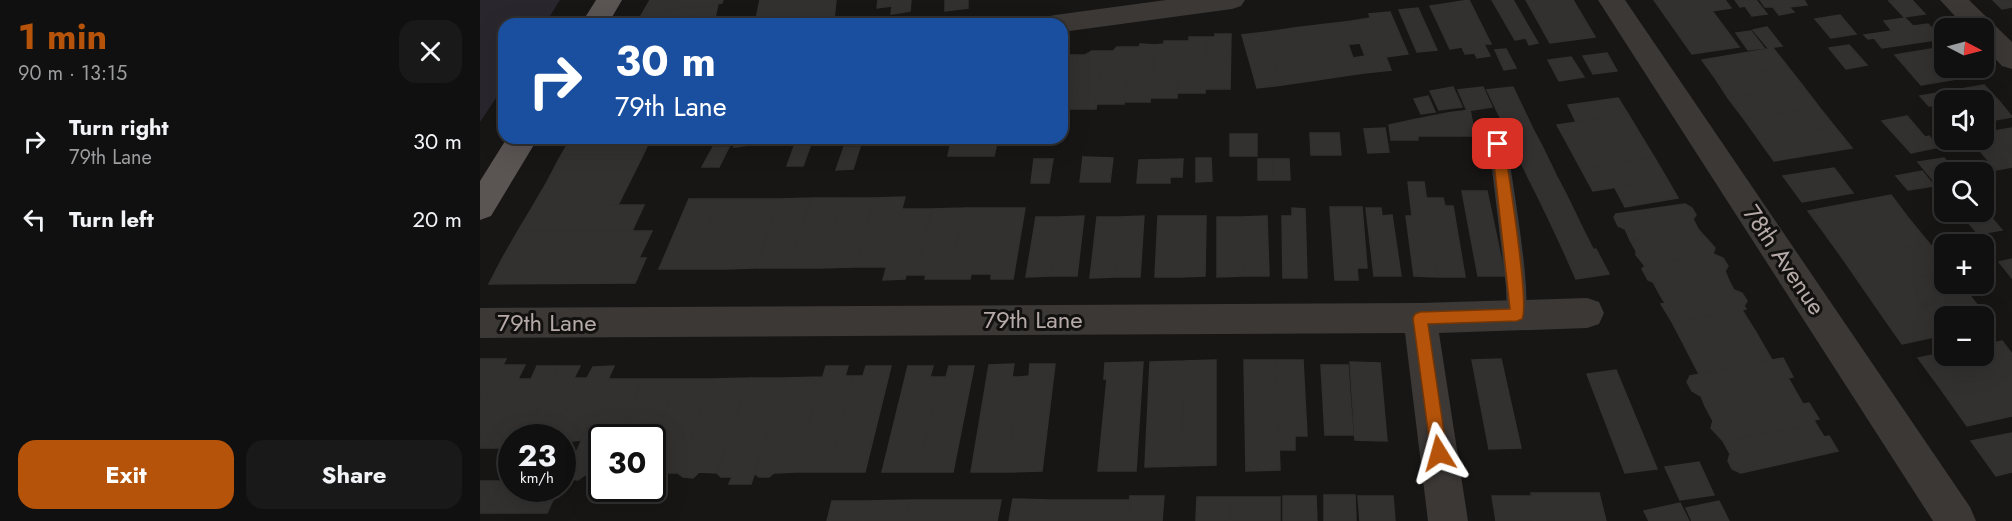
<!DOCTYPE html>
<html lang="en">
<head>
<meta charset="utf-8">
<style>
	body { margin:0; font-family:Jost,sans-serif; background:#1a1919; color:#f1f3f6; height:100vh; display:flex; flex-direction:column; font-size:22px; white-space:nowrap }
	* { box-sizing:border-box; margin:0 }
	p { font-size:20px; color:#9c9d9f }
	.icon { flex:none; width:33px; height:33px; fill:none; stroke:currentColor; stroke-width:2; stroke-linecap:round; stroke-linejoin:round }
	.map { position:relative; flex:1; overflow:hidden }
	.details { display:flex; flex-direction:column; background:#111010; width:480px }
	.details>* { flex:none }
	.guide { position:absolute; left:18px; top:18px; width:570px; height:126px; border-radius:18px; box-shadow:0 6px 24px #0002,0 0 0 2px #303030; background:#1a4fa0; color:#fff; overflow:hidden }
	.needle { width:39px; rotate:96deg }
	.fabs { position:absolute; left:1454px; top:18px; display:grid; gap:12px }
	.fabs a { display:grid; place-items:center; width:60px; height:60px; border-radius:12px; background:#111010; box-shadow:0 6px 24px #0002,0 0 0 2px #303030; font-size:30px }
	.speed { position:absolute; left:18px; top:424px; display:flex; gap:12px; font-size:30px; font-weight:700; text-align:center }
	.speed>* { display:grid; place-content:center; width:78px; height:78px; border-radius:50%; background:#111010; box-shadow:0 6px 24px #0002,0 0 0 2px #303030; line-height:1 }
	.speed small { font-size:15px; font-weight:400 }
	.speed .limit { border:3px solid #111; border-radius:9px; background:#fff; color:#111 }
	.pin { position:absolute; display:grid; place-items:center; width:51px; height:51px; color:#fff; margin:-26px; border-radius:12px; box-shadow:0 3px 9px #0006 }
	.me { position:absolute; width:66px; margin:-33px; rotate:352deg; stroke-linejoin:round; filter:drop-shadow(0 0 4px #0008) }
	.turn { display:flex; align-items:center; gap:21px; height:126px; padding:0 18px; font-size:27px }
	.turn .icon { width:78px; height:78px; stroke-width:2.5 }
	.turn b { display:block; font-size:42px; line-height:51px }
	.round { display:grid; place-items:center; flex:none; width:63px; height:63px; border-radius:18px; background:#1a1919 }
	.headline { display:flex; align-items:center; justify-content:space-between; height:102px; padding:0 18px }
	h1 { font-size:36px; font-weight:700; line-height:45px; color:#b45309 }
	.action { display:flex; gap:12px; margin-top:auto; padding:12px 18px }
	.action a { flex:1; height:69px; border-radius:18px; background:#b45309; color:#fff; font-size:24px; font-weight:700; line-height:69px; text-align:center }
	.action a+a { background:#1a1919; color:#f1f3f6 }
	ul { padding:0; list-style:none }
	li { display:flex; align-items:center; gap:18px; height:78px; padding:0 18px }
	li div { flex:1 }
	li b { display:block; font-size:22px }
	li em { font-style:normal }
	main { display:flex; flex:1; min-height:0 }
	.map>svg:first-child { display:block }
	.green { fill:#2a262e }
	.building { fill:#323130; stroke:#32312f; stroke-width:1.5 }
	.lines { fill:none; stroke-linecap:round; stroke-linejoin:round }
	.lane { fill:#3b3836; fill-rule:evenodd }
	.street { fill:#3b3836; fill-rule:evenodd }
	.primary { fill:#5a5453; fill-rule:evenodd }
	.route { fill:#b45309; stroke:#753606; stroke-width:1.5 }
	.labels { text-anchor:middle; stroke-width:6; stroke-linejoin:round; paint-order:stroke }
	.street-label { font-size:24px; fill:#b5aaa8; stroke:#121110 }
</style>
</head>
<body>
<main>
<section class="details">
<div class="headline"><div><h1>1 min</h1><p>90 m · 13:15</p></div><a class="round"><svg class="icon" aria-label="close" viewBox="0 0 24 24"><path d="M6 6l12 12M18 6L6 18"/></svg></a></div>
<ul>
<li><svg class="icon" aria-label="right" viewBox="0 0 24 24"><path d="M7 20v-9h11M14 6l5 5-5 5"/></svg><div><b>Turn right</b><p>79th Lane</p></div><em>30 m</em></li>
<li><svg class="icon" aria-label="left" viewBox="0 0 24 24"><path d="M17 20v-9H6M10 6l-5 5 5 5"/></svg><div><b>Turn left</b></div><em>20 m</em></li>
</ul>
<div class="action"><a>Exit</a><a>Share</a></div>
</section>
<div class="map">
<svg width="1532" height="521" viewBox="0 0 1532 521">
	<rect width="100%" height="100%" fill="#171615"/>
	<path class="green" d="M0 0H80L65 24H24V86L0 122Z"/>
	<path class="building" d="M170 0H243L242 3 162 14Z
		M280 0H305L301 24H275Z
		M305 0H331L328 23 301 24Z
		M331 0H356L354 19 328 23Z
		M398 0H431L430 11 411 14 412 6 397 8Z
		M465 0H488V8L465 11Z
		M989 0 1011 44H1004L1010 56 997 58 970 3Z
		M1012 0H1033L1058 43 1049 45 1046 38 1035 40Z
		M1046 0H1070L1093 40 1070 43Z
		M1070 0H1093L1115 37 1093 40Z
		M1174 0H1224L1259 47 1212 54Z
		M1224 0H1245L1251 8 1232 11Z
		M1255 0H1276L1287 14 1272 16 1265 6 1260 7Z
		M1280 0H1324L1327 5 1309 7 1314 12 1299 15 1293 7H1285Z
		M1432 0 1445 14 1424 17 1409 1Z
		M1513 0H1532V7L1522 9Z
		M970 3 994 53 985 54 982 47 970 49 950 6Z
		M238 4 234 22 215 24H157L162 14Z
		M938 8 957 50 937 52 919 10Z
		M910 12 928 54 906 57 889 14Z
		M1360 15 1376 34 1351 38 1335 19Z
		M274 17 273 24H215L234 22Z
		M890 18 906 57 911 70 885 73 879 57 885 56 880 43 873 44 865 22Z
		M1425 18 1433 26 1448 24 1462 39 1402 48 1394 38 1388 39 1384 35 1412 31 1404 21Z
		M865 22 873 44H868L873 58 879 57 885 73 857 77 839 25Z
		M839 25 857 77 831 81 814 28Z
		M1287 27 1302 46 1288 48 1273 30Z
		M814 28 831 81 802 85 786 32Z
		M1271 31 1284 48 1268 50 1256 33Z
		M786 32 802 85 777 88 762 35Z
		M735 34H751L750 89H725L727 37H735Z
		M709 37H727L725 93H697L700 41H709Z
		M684 41H700L697 98H671L675 45 684 44Z
		M660 44 675 45 670 102H644L650 47H659Z
		M1369 45 1387 65 1366 69 1349 48Z
		M637 47H650L644 104H616L623 51H633Z
		M1464 47V64L1428 70 1415 55Z
		M1293 48 1308 67 1235 78 1222 60Z
		M1026 49 1036 68 1024 70 1015 50Z
		M612 51H623L616 109H589L598 55H605Z
		M1127 53 1137 71 1113 74 1103 56Z
		M585 55H598L588 113H582V57Z
		M1091 57 1104 77 1079 81 1068 60Z
		M1464 64V68H1487L1495 76 1441 85 1428 70Z
		M1308 67 1323 86 1248 98 1235 78Z
		M1504 85 1519 101 1503 103V100H1464L1463 110 1458 105 1449 106 1440 96Z
		M1323 86 1339 107 1264 119 1248 98Z
		M973 87 982 107 959 110 950 91Z
		M1003 87 1012 107 987 111 978 90Z
		M1033 87 1042 106 1016 109 1007 90Z
		M948 96 955 112 941 114 934 99Z
		M1138 98 1148 114 1096 122 1088 105Z
		M1519 101 1532 117 1503 122V103Z
		M1042 106 1052 127 1027 131 1016 109Z
		M1339 107 1355 127 1279 140 1264 119Z
		M990 110 995 136H972L968 113Z
		M968 113 972 136H939L937 119Z
		M1148 114 1160 134 1088 145 1077 125Z
		M1427 116 1445 137 1449 136 1459 147 1431 153 1402 121Z
		M937 119 938 140H911L909 125Z
		M1052 127 1064 150 1037 154 1027 131Z
		M1355 127 1372 148 1294 161 1279 140Z
		M905 128 909 152 888 153 884 129Z
		M1532 128V147L1501 152 1490 140H1503V133Z
		M830 133H859L861 155H831Z
		M750 134H777V156H750Z
		M1160 134 1174 157 1101 169 1088 145Z
		M91 138H171L161 159H79Z
		M257 138H278L276 144 254 147Z
		M278 138H301L300 141 276 144Z
		M472 138H493L488 156H468Z
		M493 138H518L514 156H488Z
		M315 144H331L323 166H307Z
		M233 147H249L239 167H222Z
		M364 147H380L373 169 356 170Z
		M1532 147V167L1516 170 1501 152Z
		M1064 150 1075 173 1048 177 1037 154Z
		M603 157 633 158 630 182H600Z
		M1174 157 1187 179 1113 191 1101 169Z
		M716 158H731L732 181 716 182Z
		M1464 158 1475 172H1464V184L1457 185 1438 162Z
		M79 159H161L150 181 67 182Z
		M554 159H573L569 183H551Z
		M703 159 702 177H690V183H657L659 160Z
		M778 159H793V180H778Z
		M793 159H809L810 180H793Z
		M1354 168 1373 193 1322 202 1303 176Z
		M1442 171 1454 186 1428 190 1416 176Z
		M1075 173 1087 196 1060 201 1048 177Z
		M1187 179 1198 198 1145 207 1135 188Z
		M150 181 138 205 53 206 67 182Z
		M928 182H944L958 277 934 276 926 216H932Z
		M982 191H1007L1025 276H998Z
		M1411 195 1429 219 1345 234 1328 211Z
		M1087 196 1099 221 1072 226 1060 201Z
		M425 197 406 267H375L395 198Z
		M332 198H363L341 268H309Z
		M332 198 309 268H275L300 199Z
		M363 198H395L375 267 341 268Z
		M946 198H963L965 206H973L985 277H958Z
		M209 199H239L210 269H179Z
		M239 199H270L243 269H210Z
		M270 199H300L275 268 243 269Z
		M1205 204 1212 208 1216 215 1213 219 1218 229 1150 240 1145 229 1138 226 1134 217 1136 214Z
		M138 205H164L152 231H38L53 206Z
		M850 207H882L887 268H877L878 280H855Z
		M484 208H514L502 274H491L490 279H469Z
		M484 208 469 279H445L446 275H436L452 209Z
		M514 208H545L533 279H511V274H502Z
		M812 208 825 209 827 278H803L802 216H812Z
		M886 208H901L902 216 912 215 921 276H894Z
		M1503 208 1522 230 1498 234 1479 212H1503Z
		M422 209H452L436 275H426L425 279 403 280Z
		M604 216 597 276H571L579 217Z
		M664 216 660 277H635L641 217Z
		M678 216H703L700 277H675Z
		M703 216H726L725 276 700 277Z
		M787 216 789 276H763L762 217Z
		M556 217H579L571 276 546 277Z
		M617 217H641L635 277 610 278Z
		M737 217H762L763 276 737 277Z
		M1429 219 1449 243 1363 259 1345 234Z
		M1099 221 1113 249 1085 254 1072 226Z
		M1218 229 1235 248 1233 254 1165 266 1156 255V251L1150 240Z
		M38 231H172L159 258 22 259Z
		M1449 243 1464 263V272L1383 288 1363 259Z
		M1116 249 1129 274 1096 279 1085 254Z
		M1233 254 1243 258 1248 266 1245 271 1249 281 1179 293 1173 282 1168 280 1162 269 1165 266Z
		M166 258 155 283 9 284 22 259Z
		M1532 259V278L1519 262Z
		M1464 272V284H1481L1491 297 1401 314 1383 288Z
		M1249 281 1254 290 1262 293 1267 301 1264 306 1266 309 1192 322 1181 304 1185 303 1179 293Z
		M1491 297 1513 325 1503 327V316H1464V335L1422 344 1401 314Z
		M1262 310 1277 334 1205 347 1192 322Z
		M1277 334 1292 360 1219 374 1205 347Z
		M1522 341 1532 354V373L1460 388 1438 358 1464 353V356H1503V345Z
		M1303 358 1313 377 1308 378 1315 390 1225 406 1221 396 1212 391 1207 382 1210 376Z
		M0 359H26L0 409Z
		M1021 359 1041 448 1009 449 992 360Z
		M736 360V465L702 466 704 361Z
		M764 360H796L800 470 766 471Z
		M796 360H823L827 436H815V450H800Z
		M704 361 702 466 665 467 670 362Z
		M663 362 656 471H618L627 379H624L625 363Z
		M870 362 900 363 907 441 875 440Z
		M534 364 532 377H540L526 472H491L509 365Z
		M550 364H575L562 471 526 472 540 377 549 376Z
		M24 365H45L38 379H44L9 448H0V409Z
		M841 365H868L873 435H845Z
		M57 366H79L49 428H39L35 438H32L30 448H9L44 379H51Z
		M79 366H100L94 378H100L72 438H52L57 428H49Z
		M134 366 101 440 92 441 89 446H82V438H72L100 378H107L113 367Z
		M346 366H368L365 376H374L348 472H315Z
		M386 366H411L385 472H348L374 376H383Z
		M428 366H453L450 377H459L438 472H402Z
		M469 366H494L473 472H438L459 377H466Z
		M1136 370 1177 469 1145 473 1107 374Z
		M1532 373V416L1487 426 1460 388Z
		M342 377 315 472 294 473 289 477H279L274 473 305 378Z
		M269 378H305L271 484H249L252 477H241L237 473Z
		M269 378 237 473 219 472 213 478 203 477 198 473 233 379Z
		M129 379H163L139 438H122V474L105 475 98 480 91 479 87 473Z
		M163 379H199L172 446V438H139Z
		M199 379H233L198 473H181L172 479V446Z
		M1315 390 1323 404 1329 403 1339 419 1334 420 1336 424 1243 441 1231 428 1233 421 1225 406Z
		M1336 424 1344 437 1349 436 1358 451 1261 473 1252 469 1248 461 1250 454 1243 441Z
		M1532 433V472L1516 476 1491 441Z
		M1219 462 1234 495 1200 500 1185 467Z
		M0 481H22L6 513H0Z
		M22 481H32V489H48L37 513H6Z
		M48 489H78L67 513H37Z
		M1051 493H1085L1090 521H1056Z
		M1085 493H1119L1126 521H1090Z
		M844 495H875L876 521H844Z
		M650 496H684L682 521H648Z
		M803 496H836L837 521H803Z
		M878 496H913L915 521H880Z
		M1012 496H1050L1055 521H1016Z
		M717 497H750V521H716Z
		M750 497H800V521H750Z
		M533 499 568 500 564 521H529Z
		M430 500 426 521H382L387 501Z
		M430 500H474L471 521H426Z
		M474 500H521L517 521H471Z
		M568 500H606L604 521H564Z
		M606 500H650L648 521H604Z
		M352 501H387L382 521H347Z
		M1239 501 1249 521H1212L1206 508Z
		M1200 503 1209 521H1169L1164 511Z"/>
	<g class="lines">
		<path class="lane" d="M1018 137 1024 139 1027 144C1031 174 1054 301 1044 321L1037 324 1030 321 1027 315 1026 287 1009 144 1012 139Z"/>
		<path class="street" d="M686 0H765L761 6 752 9 582 32V24H562L565 17 575 15Z
			M1118 0H1145L1490 507 1496 521H1453Z
			M1460 0H1489L1532 42V69L1522 66 1503 46V28H1486Z
			M1107 298 1119 302 1124 313 1119 324 1107 328 959 333 988 521H948L925 333 0 338V308L940 303Z"/>
		<path class="primary" d="M116 0H142L128 24H101Z
			M27 138H58L11 216 0 220V181Z"/>
	</g>
	<path class="route" d="M1018 140 1024 144C1028 172 1050 303 1042 319L1037 321 948 324 967 453 964 459 959 461 953 459 951 453 933 318 935 314 940 312 1030 309 1012 144Z"/>
	<g class="labels">
		<g class="street-label">
			<text transform="translate(1304 260) rotate(56)" y="8">78th Avenue</text>
			<text x="553" y="328">79th Lane</text>
			<text x="67" y="331">79th Lane</text>
		</g>
	</g>
</svg>
<div class="fabs">
<a><svg class="needle" viewBox="-14 -14 28 28"><path d="M0-13l5 13h-10z" fill="#e53935"/><path d="M0 13l5-13h-10z" fill="#9c9d9f"/></svg></a>
<a><svg class="icon" aria-label="sound" viewBox="0 0 24 24"><path d="M4 9h4l5-4v14l-5-4H4zM17 9q2 3 0 6"/></svg></a>
<a><svg class="icon" aria-label="search" viewBox="0 0 24 24"><circle cx="10" cy="10" r="6"/><path d="M15 15l6 6"/></svg></a>
<a>+</a>
<a>−</a>
</div>
<div class="speed"><div>23<small>km/h</small></div><div class="limit">30</div></div>
<div class="pin" style="left:1018px;top:144px;background:#d93025"><svg class="icon" aria-label="arrive" viewBox="0 0 24 24"><path d="M6 21V4h12l-3 4 3 4H6"/></svg></div>
<svg class="me" style="left:959px;top:453px" viewBox="-20 -20 40 40"><path d="M0-17L14 15 0 8-14 15z" fill="#b45309" stroke="#fff" stroke-width="4"/></svg>
<div class="guide">
<div class="turn"><svg class="icon" aria-label="right" viewBox="0 0 24 24"><path d="M7 20v-9h11M14 6l5 5-5 5"/></svg><div><b>30 m</b>79th Lane</div></div>
</div>
</div>
</main>
</body>
</html>
